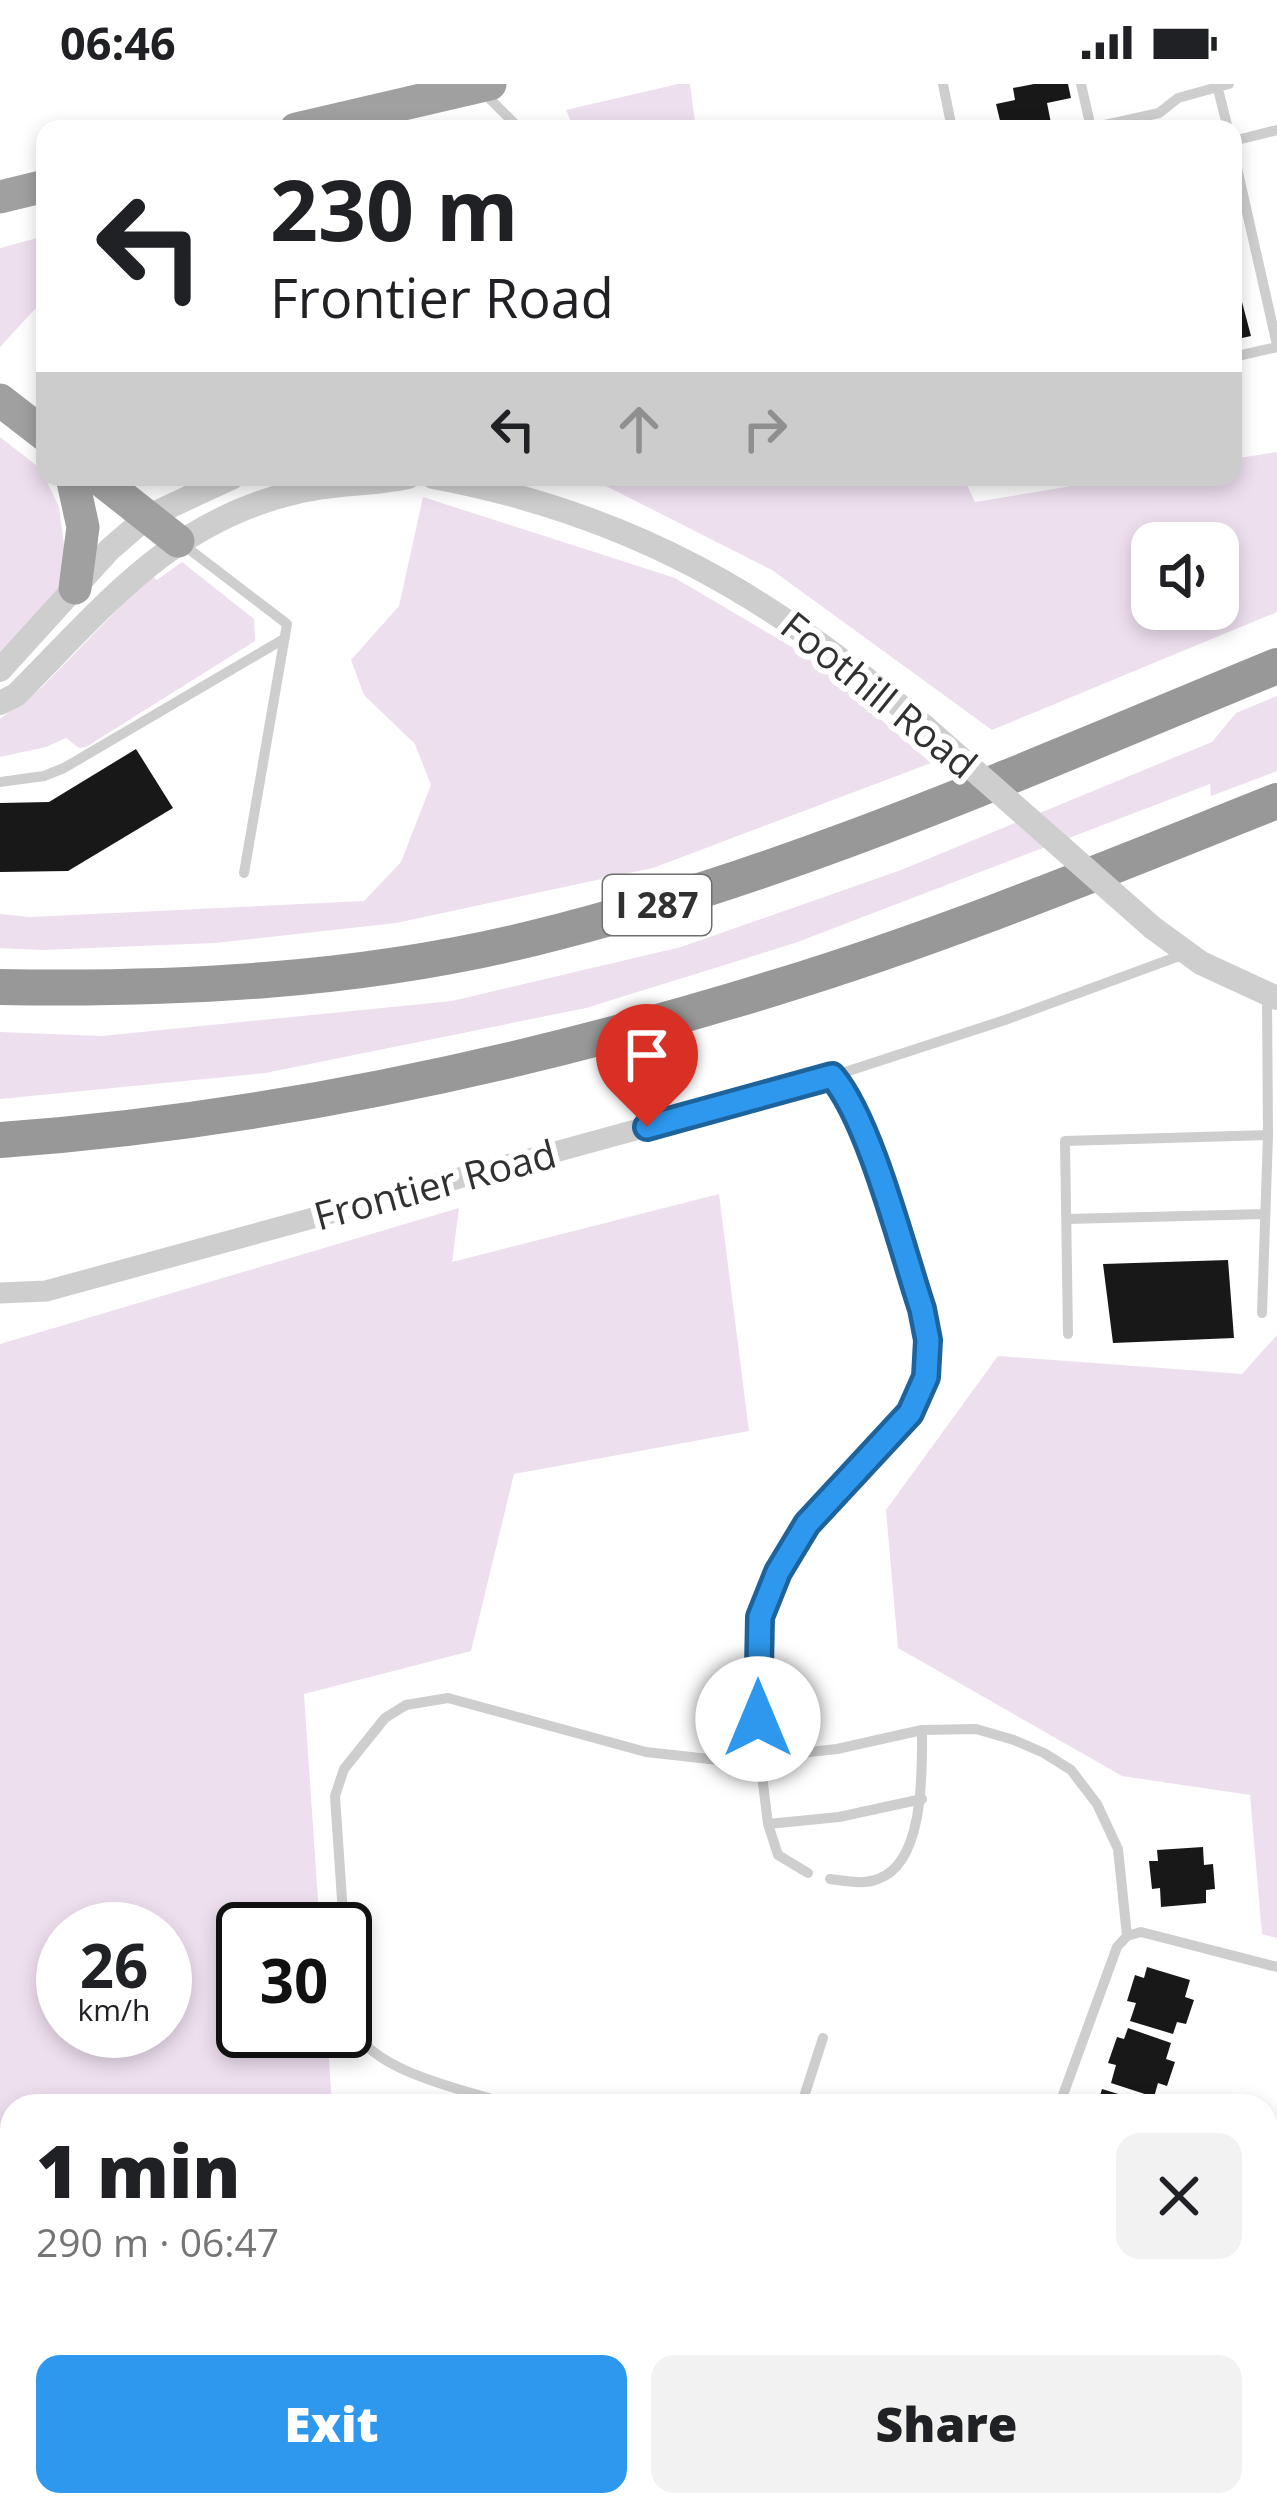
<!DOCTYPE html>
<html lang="en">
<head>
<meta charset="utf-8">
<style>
	body { margin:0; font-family:"Open Sans",sans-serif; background:#f2f2f2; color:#202124; height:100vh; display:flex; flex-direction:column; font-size:45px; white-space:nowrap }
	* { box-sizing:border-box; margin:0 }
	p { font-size:39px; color:#757577 }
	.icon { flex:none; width:66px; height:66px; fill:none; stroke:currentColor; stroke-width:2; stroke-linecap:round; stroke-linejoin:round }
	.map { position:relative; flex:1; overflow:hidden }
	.panel { position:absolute; left:0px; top:2010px; width:1278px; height:423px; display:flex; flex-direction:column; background:#fff; border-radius:36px 36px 0 0; box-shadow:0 6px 18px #0003 }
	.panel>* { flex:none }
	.guide { position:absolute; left:36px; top:36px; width:1206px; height:366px; border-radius:24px; box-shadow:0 6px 18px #0003; background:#fff; color:#202124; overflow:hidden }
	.controls { position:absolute; left:1131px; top:438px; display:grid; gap:24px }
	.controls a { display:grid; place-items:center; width:108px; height:108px; border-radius:24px; background:#fff; box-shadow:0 6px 18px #0003; font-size:60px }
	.speed { position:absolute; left:36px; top:1818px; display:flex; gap:24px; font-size:60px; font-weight:700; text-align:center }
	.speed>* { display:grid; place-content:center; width:156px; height:156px; border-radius:50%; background:#fff; box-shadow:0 6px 18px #0003; line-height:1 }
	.speed small { font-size:30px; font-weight:400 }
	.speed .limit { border:6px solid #111; border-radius:18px; background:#fff; color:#111 }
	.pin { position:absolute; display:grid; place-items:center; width:102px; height:102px; color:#fff; margin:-123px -51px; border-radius:50% 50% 50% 0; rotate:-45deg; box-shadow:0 0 12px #0007 }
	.pin .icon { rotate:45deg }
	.me { position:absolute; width:132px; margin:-66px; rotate:0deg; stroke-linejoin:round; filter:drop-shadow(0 0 9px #0008) }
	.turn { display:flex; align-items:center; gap:42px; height:252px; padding:0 36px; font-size:54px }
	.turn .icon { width:156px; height:156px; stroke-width:2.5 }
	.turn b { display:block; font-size:84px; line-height:102px }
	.lanes { display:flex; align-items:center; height:114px; padding:0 36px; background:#0003; justify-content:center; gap:60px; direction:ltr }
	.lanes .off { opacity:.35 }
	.round { display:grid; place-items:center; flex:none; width:126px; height:126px; border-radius:24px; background:#f2f2f2 }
	.summary { display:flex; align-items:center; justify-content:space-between; height:204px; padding:0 36px }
	h1 { font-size:72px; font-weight:800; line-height:90px }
	.action { display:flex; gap:24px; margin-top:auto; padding:24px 36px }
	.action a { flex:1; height:138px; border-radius:24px; background:#2e98ee; color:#fff; font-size:48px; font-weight:800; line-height:138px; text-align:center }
	.action a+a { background:#f2f2f2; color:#202124 }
	.status { display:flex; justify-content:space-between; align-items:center; height:84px; padding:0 60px; background:#fff; direction:ltr }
	.status svg { height:33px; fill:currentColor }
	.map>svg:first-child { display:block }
	.green { fill:#eedfef; fill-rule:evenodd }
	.building { fill:#181818 }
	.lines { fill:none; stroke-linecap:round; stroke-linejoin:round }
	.service { stroke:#cecece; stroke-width:10 }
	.minor { stroke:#cecece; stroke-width:21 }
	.tertiary { stroke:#cecece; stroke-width:24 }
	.trunk { stroke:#a0a0a0; stroke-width:33 }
	.motorway { stroke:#989898; stroke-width:36 }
	.tertiary-bridge { stroke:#cecece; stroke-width:24 }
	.route-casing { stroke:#1e639b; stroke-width:30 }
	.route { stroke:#2e98ee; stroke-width:21 }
	.labels { text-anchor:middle; stroke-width:12; stroke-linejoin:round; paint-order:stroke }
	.shield { fill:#fff; stroke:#6f6f6f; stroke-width:3 }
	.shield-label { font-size:36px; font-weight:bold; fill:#313131 }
	.street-label { font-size:39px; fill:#313131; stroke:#fff }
</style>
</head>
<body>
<div class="status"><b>06:46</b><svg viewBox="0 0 49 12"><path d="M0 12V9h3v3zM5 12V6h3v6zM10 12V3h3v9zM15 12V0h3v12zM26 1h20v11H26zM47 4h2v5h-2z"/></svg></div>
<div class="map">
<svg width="1277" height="2431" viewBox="0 0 1277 2431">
	<rect width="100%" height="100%" fill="#fff"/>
	<path class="green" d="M678 0H690L696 45H574L566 26Z
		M45 152V214L0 263V164Z
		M0 353 41 385 59 423 65 468 57 508 0 577Z
		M1277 368V528L992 646 772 486 598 398 579 393H963L975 418 1126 393H1233V375ZM1152 459H1218V525H1152Z
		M423 413 675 494 807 572 931 679 653 784 396 839 215 859 42 866 0 864V830L30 833 364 817 401 778 431 701 415 660 364 611 351 576 399 522Z
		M182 478 254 535 255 557 86 663 79 664 66 654 46 663 0 673V635L42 603 151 491 157 496Z
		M1277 612V687L1211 712 1210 700 795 859 586 924 265 989 0 1015V948L102 952 452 917 681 863 901 786 1212 658 1236 629Z
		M719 1110 749 1347 514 1390 471 1567 304 1610 320 1845H243V1947H327L332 2019 339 2022H12V2421H1266V2187H1277V2431H0V1260L459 1124 452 1178ZM63 1845H165V1947H63Z
		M1277 1251V1854L1262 1850 1250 1711 1122 1692 898 1564 886 1426 998 1272 1242 1290Z"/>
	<path class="building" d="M1034 0H1068L1071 14 1047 19 1052 44 1002 45 996 20 1015 16 1013 4Z
		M1233 184 1251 252 1233 256Z
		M136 665 173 724 68 787 0 788V719L49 718Z
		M1228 1176 1234 1254 1113 1259 1103 1180Z
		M1203 1763 1204 1781 1213 1780 1215 1805 1206 1806V1819L1161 1823 1160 1804 1152 1805 1149 1777H1158L1157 1766Z
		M1147 1883 1190 1896 1185 1913 1194 1916 1186 1940 1177 1938 1173 1950 1130 1937 1136 1919 1127 1917 1135 1891 1144 1894Z
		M1128 1944 1171 1959 1166 1975 1175 1978 1167 2002 1158 1999 1154 2013 1111 1999 1116 1981 1108 1979 1117 1953 1124 1955Z
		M1102 2005 1154 2021V2022H1097Z"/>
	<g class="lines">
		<path class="service" d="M943 0 952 45
			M1081 0 1091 44
			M1218 5 1228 45
			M484 9 520 45
			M1087 45 1159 29 1178 14 1229 0
			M1233 57 1277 46
			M1233 66 1277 261
			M1233 273 1277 263
			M181 459 287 540 244 789
			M0 698 44 692 64 684 282 556
			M833 992 1005 936 1182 871
			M1067 1135 1265 1130
			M1262 1229 1268 1051
			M1068 1250 1065 1057 1268 1051 1267 911
			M760 1675 768 1740 778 1771 808 1789
			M768 1740 839 1733 922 1715
			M830 1795C846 1797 863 1801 878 1795 925 1779 922 1686 922 1646
			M344 1845 335 1712 344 1685 385 1634 406 1621 448 1614 646 1668 727 1677 837 1665 922 1646 976 1645 1014 1656 1044 1669 1071 1686 1097 1720 1118 1765 1127 1852
			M345 1868C346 1891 343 1921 352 1942 373 1990 471 2007 516 2022
			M801 2022 823 1954
			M1059 2022 1117 1863 1127 1852 1141 1848 1277 1883"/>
		<path class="minor" d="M0 1209 46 1207 833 992 845 1007 860 1042 922 1225C938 1319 904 1335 845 1397 819 1423 797 1453 779 1486 749 1544 757 1611 760 1675"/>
		<path class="tertiary" d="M433 393C632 430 773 513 925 643
			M0 586 109 466 147 433 233 393
			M0 619 16 611C104 523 170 437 297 408 333 399 371 401 408 393
			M1153 844 1201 879 1277 914"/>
		<path class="trunk" d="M296 45 490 0
			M0 113 45 102
			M0 316 45 351
			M72 393 83 443 75 504
			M97 393 178 457"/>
		<path class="motorway" d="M0 903C178 906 360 897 534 854 791 791 1033 682 1277 582
			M0 1056C262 1037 524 981 774 904 945 852 1111 783 1277 717"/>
		<path class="tertiary-bridge" d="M925 643 1153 844"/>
	</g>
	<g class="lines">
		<g class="route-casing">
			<path id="route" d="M647 1043 832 992C870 1036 902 1165 922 1225L928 1256 926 1293 910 1329 807 1440 778 1488 760 1533 758 1635"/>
		</g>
		<use href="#route" class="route"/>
	</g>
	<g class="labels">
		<rect class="shield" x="603" y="791" width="108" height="60" rx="9"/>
		<g class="shield-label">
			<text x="657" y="834">I 287</text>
		</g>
		<g class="street-label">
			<text transform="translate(879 611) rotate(39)" y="14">Foothill Road</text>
			<text transform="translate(435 1101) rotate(-15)" y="14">Frontier Road</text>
		</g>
	</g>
</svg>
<div class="controls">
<a><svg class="icon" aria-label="sound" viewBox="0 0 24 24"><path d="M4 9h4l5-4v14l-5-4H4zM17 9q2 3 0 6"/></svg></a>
</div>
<div class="speed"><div>26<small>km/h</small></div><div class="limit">30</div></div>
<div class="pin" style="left:647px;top:1043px;background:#d93025"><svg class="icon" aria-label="arrive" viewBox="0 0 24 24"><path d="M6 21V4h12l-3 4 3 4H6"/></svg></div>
<svg class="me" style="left:758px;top:1635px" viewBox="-20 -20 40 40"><circle r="19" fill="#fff"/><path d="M0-13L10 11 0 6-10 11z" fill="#2e98ee"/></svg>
<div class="guide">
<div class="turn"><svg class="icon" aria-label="left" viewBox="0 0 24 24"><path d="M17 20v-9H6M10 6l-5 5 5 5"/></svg><div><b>230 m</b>Frontier Road</div></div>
<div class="lanes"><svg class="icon" aria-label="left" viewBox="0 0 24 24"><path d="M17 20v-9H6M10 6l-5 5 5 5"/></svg><svg class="icon off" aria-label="ahead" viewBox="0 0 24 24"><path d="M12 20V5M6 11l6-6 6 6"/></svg><svg class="icon off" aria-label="right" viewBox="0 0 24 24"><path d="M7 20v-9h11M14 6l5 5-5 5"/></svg></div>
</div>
<section class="panel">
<div class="summary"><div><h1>1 min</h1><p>290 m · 06:47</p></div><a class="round"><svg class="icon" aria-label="close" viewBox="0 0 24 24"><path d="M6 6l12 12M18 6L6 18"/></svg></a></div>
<div class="action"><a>Exit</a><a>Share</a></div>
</section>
</div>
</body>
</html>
